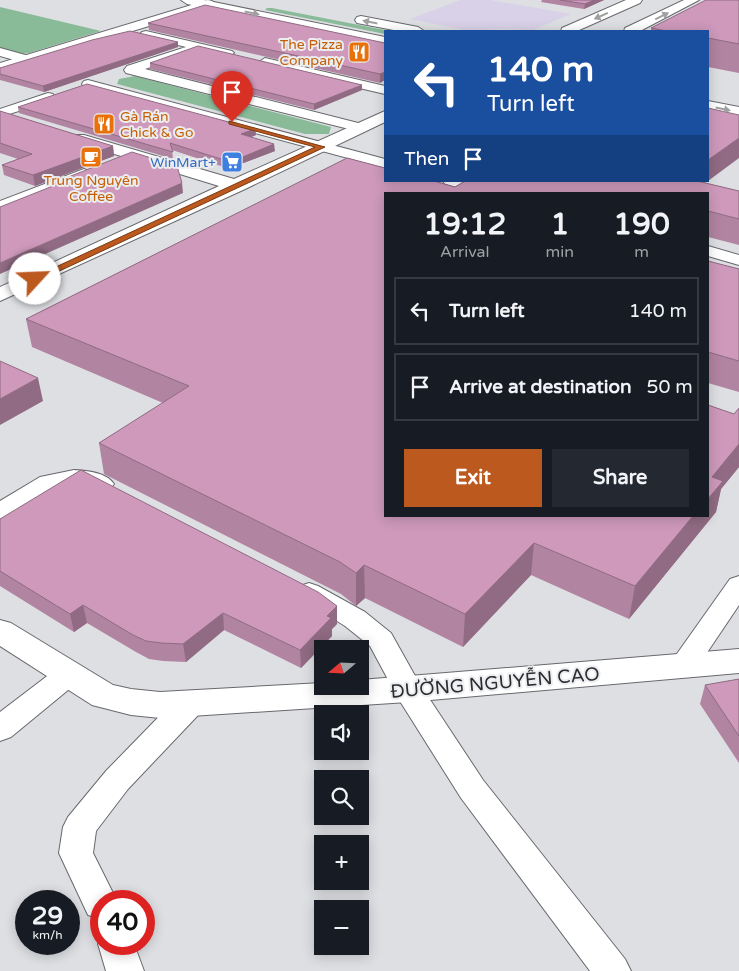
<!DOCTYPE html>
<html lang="en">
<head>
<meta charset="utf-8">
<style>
	body { margin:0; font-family:"Varela Round",sans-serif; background:#242831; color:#f1f3f6; height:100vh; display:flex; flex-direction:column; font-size:19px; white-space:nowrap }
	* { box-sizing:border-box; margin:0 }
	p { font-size:16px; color:#9ea1a6 }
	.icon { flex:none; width:28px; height:28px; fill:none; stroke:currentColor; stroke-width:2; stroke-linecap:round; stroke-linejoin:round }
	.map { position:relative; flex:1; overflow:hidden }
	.details { position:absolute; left:384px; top:192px; width:325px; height:325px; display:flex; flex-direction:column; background:#171b24; border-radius:0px; box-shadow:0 2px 12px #0003 }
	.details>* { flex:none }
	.top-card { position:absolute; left:384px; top:30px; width:325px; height:152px; border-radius:0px; box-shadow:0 2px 12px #0003; background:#1a4fa0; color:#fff; overflow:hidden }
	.needle { width:32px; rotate:251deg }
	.tools { position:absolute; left:314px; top:640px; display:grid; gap:10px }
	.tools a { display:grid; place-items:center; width:55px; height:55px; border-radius:0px; background:#171b24; box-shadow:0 2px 12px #0003; font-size:25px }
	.speed { position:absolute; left:15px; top:890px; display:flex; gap:10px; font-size:25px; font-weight:700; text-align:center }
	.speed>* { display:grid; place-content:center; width:65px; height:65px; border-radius:50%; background:#171b24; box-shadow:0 2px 12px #0003; line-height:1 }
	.speed small { font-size:12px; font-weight:400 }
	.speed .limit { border:8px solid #d22; background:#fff; color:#111 }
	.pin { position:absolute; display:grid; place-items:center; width:42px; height:42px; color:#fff; margin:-51px -21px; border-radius:50% 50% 50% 0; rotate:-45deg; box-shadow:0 0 5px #0007 }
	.pin .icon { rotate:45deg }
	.me { position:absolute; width:55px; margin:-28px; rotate:65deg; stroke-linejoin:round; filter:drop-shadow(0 0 4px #0008) }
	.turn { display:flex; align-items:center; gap:18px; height:105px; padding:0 20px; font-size:22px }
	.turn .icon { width:65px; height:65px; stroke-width:2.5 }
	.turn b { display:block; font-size:35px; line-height:42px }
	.then { display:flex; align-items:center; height:48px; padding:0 20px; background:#0003; gap:10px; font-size:19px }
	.eta { display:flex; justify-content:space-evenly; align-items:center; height:85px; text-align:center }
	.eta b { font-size:30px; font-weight:800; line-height:35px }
	.button { display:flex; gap:10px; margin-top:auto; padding:10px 20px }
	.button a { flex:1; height:58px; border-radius:0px; background:#bc591f; color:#fff; font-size:20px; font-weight:800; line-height:58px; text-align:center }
	.button a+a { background:#242831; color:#f1f3f6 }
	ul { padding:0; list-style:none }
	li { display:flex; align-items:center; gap:15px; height:68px; margin:0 10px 8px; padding:0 10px; border:2px solid #363941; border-radius:0px }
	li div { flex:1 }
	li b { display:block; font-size:19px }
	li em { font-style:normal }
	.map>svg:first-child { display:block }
	.commercial { fill:#d9d1e7 }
	.green { fill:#89bb99 }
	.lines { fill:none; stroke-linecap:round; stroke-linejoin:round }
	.street-casing { stroke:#68696d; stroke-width:2 }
	.secondary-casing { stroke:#68696d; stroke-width:2 }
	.primary-casing { stroke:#68696d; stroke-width:2 }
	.street { fill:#fff; fill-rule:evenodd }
	.secondary { fill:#fff; fill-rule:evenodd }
	.primary { fill:#fff; fill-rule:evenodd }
	.wall { fill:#b184a1 }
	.shaded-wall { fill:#906b83 }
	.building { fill:#ce99bb; stroke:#906b83 }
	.oneway { fill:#a0a0a1 }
	.route { fill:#bc591f; stroke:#7a3a14 }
	.labels { text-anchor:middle; stroke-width:4; stroke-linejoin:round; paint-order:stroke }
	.far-food-label { font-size:14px; fill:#c56008; stroke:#ebedf0; text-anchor:end }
	.far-shop-label { font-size:14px; fill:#366cbe; stroke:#ebedf0; text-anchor:end }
	.near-street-label { font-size:19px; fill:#2c2d2e; stroke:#ebedf0 }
</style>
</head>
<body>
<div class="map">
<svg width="739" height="971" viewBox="0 0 739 971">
	<rect width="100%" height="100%" fill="#dedfe3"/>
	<path class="commercial" d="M460 0H490L571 14 533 30 499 29 469 31 410 19Z"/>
	<path class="green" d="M0 7 101 31 29 53 21 54 0 48Z
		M267 8H272L390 31H385V34L265 10Z
		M135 76 331 127 329 134H305L117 84 119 79Z"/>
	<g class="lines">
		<g class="street-casing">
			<path id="street" d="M146 31 232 51 234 53 228 57 200 50 145 69 366 125 368 128 361 132 126 73 124 70 127 66 186 47 142 36 140 34 142 32Z
				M0 48 29 56 31 59 25 63 0 56Z
				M265 58 385 86V94L261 65 259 62Z
				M88 80 385 159V168L84 87 82 84 84 81Z
				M48 93 53 94 54 97 53 100 0 117V109Z
				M84 169 89 171 92 174 89 177 0 212V201Z
				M443 181H468L503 191 505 194H479L445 184Z
				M708 246 739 255V265L708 256Z
				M74 470C87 471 106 472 114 484L110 489C94 493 81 481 65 485 40 490 24 513 0 519V501L40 477Z
				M739 576V605L694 672 684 675 674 672 670 665 674 658 730 579Z
				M309 583 318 586 365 612 391 633 419 683 483 780 625 959 631 971H590L461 798 398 698 370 646 345 626 300 598 296 592 300 586Z
				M69 664 79 667 83 674 79 681 11 737 0 741V712L59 667Z
				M191 692 202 695 206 703 202 711 128 789 96 831 93 853 117 901H101V919L88 915 59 853 63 827 68 817 106 771 180 695Z
				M101 936V944H134L144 971H106L98 944Z"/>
		</g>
		<g class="secondary-casing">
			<path id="secondary" d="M208 0 212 1 214 4 212 7 0 71V63Z
				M626 0H642L640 3 577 31H561L562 28Z
				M684 0H699L640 31H624L625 28Z
				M385 111V122L243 190 0 301V287L219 186 72 141 70 138 72 135H84L234 179Z
				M0 620 11 623 113 685 131 689 160 692 322 683V686H360V680L739 649V673L408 702 160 718 131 715 92 705 0 646Z"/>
		</g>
		<g class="primary-casing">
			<path id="primary" d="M181 0H204L385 37V45L187 4Z
				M361 16 418 27 424 31H399L357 23 355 20 357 17Z
				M708 101 739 107V117L708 110Z"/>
		</g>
		<use href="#street" class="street"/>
		<use href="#secondary" class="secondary"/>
		<use href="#primary" class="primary"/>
	</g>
	<path class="wall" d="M542 0H604L584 9 541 2Z
		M739 0V73L708 67V31H651V28Z
		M148 23 385 43 380 83 149 30Z
		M178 47 44 92 0 80V68Z
		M150 63 362 90 314 110 150 69Z
		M18 107 255 129 256 135 251 137 275 151 238 165 224 167 172 150 173 159 19 113Z
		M0 111 113 146 114 156 35 186 4 175 2 165 18 159 0 153Z
		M347 158 385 168V181H434L455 187 465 181H707L705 183 739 191V245L708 237V194H385V516H708V405L734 414 739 408V467L721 489 716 512 629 619 531 575 463 647 365 598 356 606 341 594 104 474 99 443 163 403 32 347 26 319Z
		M708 261 739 269V392L708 383Z
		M0 519 337 624 332 629V636L301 668 224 630 186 662 163 661 149 659 136 652 87 623 74 632 0 586Z
		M739 679V763L700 704 705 685Z"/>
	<path class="shaded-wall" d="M594 0H604L584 9 585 4Z
		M178 42V47L44 92 43 86Z
		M385 72V80L380 83V74Z
		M362 85V90L314 110V104Z
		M255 129 256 135 242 141 241 134Z
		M739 138V158L708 181V160Z
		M274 144 275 151 238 165 224 167V160Z
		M113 146 114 156 35 186 33 175Z
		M182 183 183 193 0 274V263Z
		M38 378 43 401 0 425V399Z
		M739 444V467L721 489 716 512 629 619 635 586 693 516H708V496L712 477Z
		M534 543 531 575 463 647 465 614Z
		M364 565 365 598 356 606V573Z
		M83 605 87 623 74 632 70 614Z
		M337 606V624L332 629V636L301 668 300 650 327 616Z
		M223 613 224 630 186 662 183 644Z"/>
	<path class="building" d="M560 0H594L585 4Z
		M706 0H739V44L708 38V31H667L651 28Z
		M205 5 385 43V72L380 74 148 23Z
		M130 31 178 42 43 86 0 74V68L92 40Z
		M198 46 362 85 314 104 150 63Z
		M87 84 255 129 241 134 274 144 238 159 224 160 170 143 173 152 18 107Z
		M708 108 739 115V138L708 160Z
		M0 111 113 146 33 175 2 165 32 154 0 143Z
		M132 152 177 166 182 183 0 263V207L58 184 53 183Z
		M347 158 385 168V181H434L455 187 465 181H697L739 191V219L708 211V194H385V516H693L635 586 534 543 465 614 364 565 356 573 340 562 99 443 189 386 26 319Z
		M708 261 739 269V361L708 352Z
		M0 361 38 378 0 399Z
		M708 405 734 414 739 408V444L712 477 723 481 708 499Z
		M81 470 318 592 337 606 327 616 331 618 300 650 223 613 183 644 161 643 146 641 133 635 83 605 70 614 0 571V519Z
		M739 679V736L705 685Z"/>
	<defs><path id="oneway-solid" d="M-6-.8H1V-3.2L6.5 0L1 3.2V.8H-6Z" transform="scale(1.25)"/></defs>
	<g class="oneway">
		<use href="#oneway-solid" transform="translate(252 13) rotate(12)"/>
		<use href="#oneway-solid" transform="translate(601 16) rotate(156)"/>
		<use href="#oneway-solid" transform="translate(662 16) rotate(-26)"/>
		<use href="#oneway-solid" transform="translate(370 22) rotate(-169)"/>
		<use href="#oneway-solid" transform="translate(723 109) rotate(12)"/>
	</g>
	<path class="route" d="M229 121 325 147 38 281H32V278L315 147 229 124Z"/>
	<defs>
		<g id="restaurant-square" transform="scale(1.125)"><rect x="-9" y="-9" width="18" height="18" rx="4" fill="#e8710a" stroke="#ebedf0"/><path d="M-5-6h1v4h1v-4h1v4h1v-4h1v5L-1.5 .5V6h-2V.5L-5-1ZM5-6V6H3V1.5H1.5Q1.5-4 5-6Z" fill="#fff"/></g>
		<g id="cafe-square" transform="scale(1.125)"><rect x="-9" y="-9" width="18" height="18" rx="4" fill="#e8710a" stroke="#ebedf0"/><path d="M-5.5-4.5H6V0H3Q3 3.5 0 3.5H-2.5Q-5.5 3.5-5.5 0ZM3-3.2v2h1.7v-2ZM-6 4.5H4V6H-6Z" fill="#fff"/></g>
		<g id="supermarket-square" transform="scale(1.125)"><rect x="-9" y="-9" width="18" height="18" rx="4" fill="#3f7fe0" stroke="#ebedf0"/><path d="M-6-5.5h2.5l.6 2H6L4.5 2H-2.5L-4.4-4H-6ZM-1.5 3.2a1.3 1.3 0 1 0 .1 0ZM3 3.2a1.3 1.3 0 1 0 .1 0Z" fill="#fff"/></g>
	</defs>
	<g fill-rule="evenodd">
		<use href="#restaurant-square" x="359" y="52"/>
		<use href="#restaurant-square" x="104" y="124"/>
		<use href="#cafe-square" x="91" y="157"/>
		<use href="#supermarket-square" x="232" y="162"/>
	</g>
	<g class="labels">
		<g class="far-food-label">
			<text x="343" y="49">The Pizza<tspan x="343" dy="16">Company</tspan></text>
			<text x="120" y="121" text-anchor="start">Gà Rán<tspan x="120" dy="16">Chick &amp; Go</tspan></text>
			<text x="91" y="185" text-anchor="middle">Trung Nguyên<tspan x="91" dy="16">Coffee</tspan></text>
		</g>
		<g class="far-shop-label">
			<text x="216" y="167">WinMart+</text>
		</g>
		<g class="near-street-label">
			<text transform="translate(495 682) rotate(-5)" y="7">ĐƯỜNG NGUYỄN CAO</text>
		</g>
	</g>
</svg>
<div class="tools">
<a><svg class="needle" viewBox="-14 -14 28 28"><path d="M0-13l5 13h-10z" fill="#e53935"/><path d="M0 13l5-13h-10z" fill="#9ea1a6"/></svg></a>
<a><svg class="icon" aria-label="sound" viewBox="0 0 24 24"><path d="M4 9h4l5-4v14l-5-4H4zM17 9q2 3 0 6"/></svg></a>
<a><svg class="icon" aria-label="search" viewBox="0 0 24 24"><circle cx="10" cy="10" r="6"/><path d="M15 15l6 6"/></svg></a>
<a>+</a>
<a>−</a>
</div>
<div class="speed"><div>29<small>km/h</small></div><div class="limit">40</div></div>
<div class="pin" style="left:232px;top:122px;background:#d93025"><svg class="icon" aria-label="arrive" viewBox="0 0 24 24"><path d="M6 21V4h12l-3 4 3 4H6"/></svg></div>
<svg class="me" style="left:35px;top:279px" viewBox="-20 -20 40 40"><circle r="19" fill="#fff"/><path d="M0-13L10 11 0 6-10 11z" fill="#bc591f"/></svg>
<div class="top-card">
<div class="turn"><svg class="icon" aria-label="left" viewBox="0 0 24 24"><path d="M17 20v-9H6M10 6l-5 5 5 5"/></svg><div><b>140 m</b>Turn left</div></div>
<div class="then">Then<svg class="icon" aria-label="arrive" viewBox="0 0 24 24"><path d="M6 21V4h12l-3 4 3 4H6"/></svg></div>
</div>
<section class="details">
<div class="eta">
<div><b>19:12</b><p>Arrival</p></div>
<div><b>1</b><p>min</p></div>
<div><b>190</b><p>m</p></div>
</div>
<ul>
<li><svg class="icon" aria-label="left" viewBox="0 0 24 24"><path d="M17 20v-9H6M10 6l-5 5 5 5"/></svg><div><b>Turn left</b></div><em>140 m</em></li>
<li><svg class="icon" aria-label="arrive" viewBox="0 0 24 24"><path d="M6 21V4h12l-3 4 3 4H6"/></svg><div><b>Arrive at destination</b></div><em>50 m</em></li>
</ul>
<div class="button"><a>Exit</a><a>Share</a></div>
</section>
</div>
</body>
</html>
